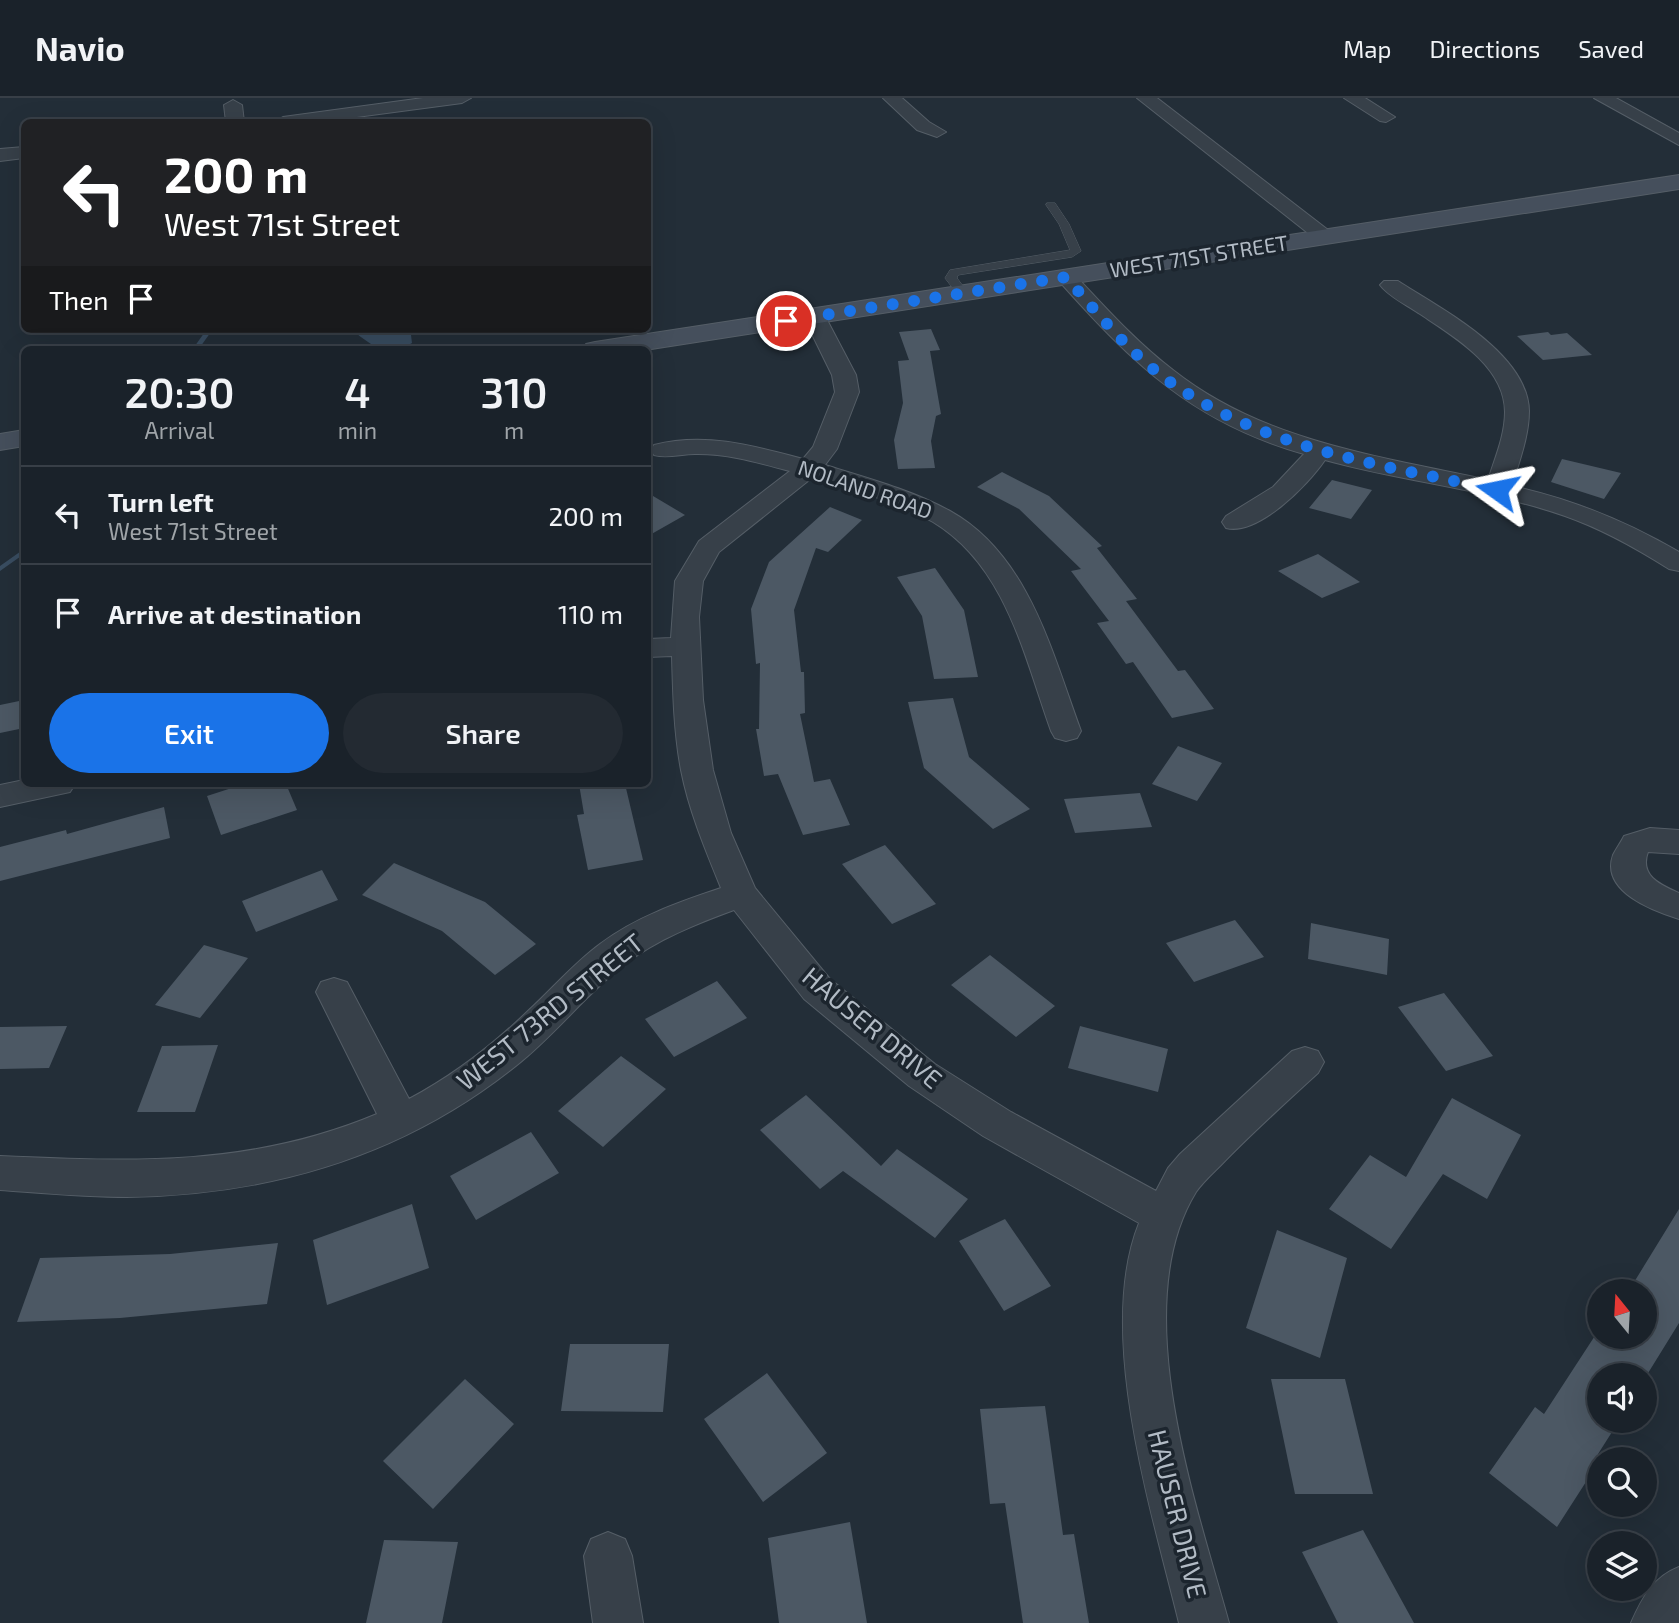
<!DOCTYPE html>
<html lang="en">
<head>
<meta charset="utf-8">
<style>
	body { margin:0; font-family:"Exo 2",sans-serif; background:#232a32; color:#f1f3f6; height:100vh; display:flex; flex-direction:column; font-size:26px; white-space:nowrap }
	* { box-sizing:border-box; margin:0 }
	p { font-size:23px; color:#9fa4a8 }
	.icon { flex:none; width:38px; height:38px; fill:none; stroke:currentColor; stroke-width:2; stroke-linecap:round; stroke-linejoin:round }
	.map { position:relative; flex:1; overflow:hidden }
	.drawer { position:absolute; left:21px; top:248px; width:630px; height:441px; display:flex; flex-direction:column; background:#1a222a; border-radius:10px; box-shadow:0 7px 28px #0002,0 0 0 2px #383f47 }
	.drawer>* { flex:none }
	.top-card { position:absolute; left:21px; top:21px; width:630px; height:214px; border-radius:10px; box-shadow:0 7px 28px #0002,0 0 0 2px #383f47; background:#202124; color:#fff; overflow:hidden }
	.needle { width:46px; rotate:342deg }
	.tools { position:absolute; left:1587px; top:1181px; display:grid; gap:14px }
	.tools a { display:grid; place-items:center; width:70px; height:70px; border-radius:50%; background:#1a222a; box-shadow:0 7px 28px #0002,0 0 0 2px #383f47; font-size:35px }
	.pin { position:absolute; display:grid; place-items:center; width:60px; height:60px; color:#fff; margin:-30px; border:4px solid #fff; border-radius:50%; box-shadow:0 2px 7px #0007 }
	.me { position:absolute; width:77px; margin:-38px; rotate:282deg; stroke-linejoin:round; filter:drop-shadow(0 0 5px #0008) }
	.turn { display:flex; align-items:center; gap:24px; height:147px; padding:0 28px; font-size:32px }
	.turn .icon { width:91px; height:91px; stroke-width:2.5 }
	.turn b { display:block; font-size:49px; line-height:60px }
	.then { display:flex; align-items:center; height:66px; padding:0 28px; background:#0003; gap:14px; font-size:26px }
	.eta { display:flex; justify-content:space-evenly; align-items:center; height:119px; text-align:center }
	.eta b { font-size:42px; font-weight:600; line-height:49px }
	.cta { display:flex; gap:14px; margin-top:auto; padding:14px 28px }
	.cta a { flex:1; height:80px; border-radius:42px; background:#1a73e8; color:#fff; font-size:28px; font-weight:600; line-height:80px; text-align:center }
	.cta a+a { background:#232a32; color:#f1f3f6 }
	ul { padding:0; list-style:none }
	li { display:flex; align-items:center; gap:21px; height:98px; padding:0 28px; border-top:2px solid #383f47 }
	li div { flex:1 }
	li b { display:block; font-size:26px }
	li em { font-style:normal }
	header { display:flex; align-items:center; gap:42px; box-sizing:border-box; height:98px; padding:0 35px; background:#1a222a; border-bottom:2px solid #383f47 }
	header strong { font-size:33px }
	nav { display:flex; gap:38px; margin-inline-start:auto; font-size:24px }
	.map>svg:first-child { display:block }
	.water { fill:#394d61 }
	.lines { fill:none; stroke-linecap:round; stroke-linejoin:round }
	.stream { fill:#394d61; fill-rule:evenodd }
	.building { fill:#4c5864 }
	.lane-casing { stroke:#555e67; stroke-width:1 }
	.street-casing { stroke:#555e67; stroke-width:2 }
	.secondary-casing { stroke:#555e67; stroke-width:2 }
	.lane { fill:#374049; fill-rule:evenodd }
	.street { fill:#374049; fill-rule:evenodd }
	.secondary { fill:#454f5c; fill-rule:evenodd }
	.route { stroke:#1a73e8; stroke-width:12; stroke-dasharray:0 21.6 }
	.labels { text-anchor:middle; stroke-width:7; stroke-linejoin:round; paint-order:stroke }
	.far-street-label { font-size:21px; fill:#b2bbc5; stroke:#1c252e }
	.street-label { font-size:26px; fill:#b2bbc5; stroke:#1c252e }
</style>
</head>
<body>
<header>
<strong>Navio</strong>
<nav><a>Map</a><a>Directions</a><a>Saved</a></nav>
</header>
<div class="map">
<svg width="1679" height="1525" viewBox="0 0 1679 1525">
	<rect width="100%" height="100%" fill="#232e38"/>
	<path class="water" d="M350 231H421L411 237 412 245C384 261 373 247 350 231Z"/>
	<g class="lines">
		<path class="stream" d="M207 231H213L198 252H192Z
			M24 451V456L0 473V468Z"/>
	</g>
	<path class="building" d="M931 231 940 252 930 253 941 316 936 318 931 343 935 370 898 371 894 342 903 305 898 263 909 262 899 234Z
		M1548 234 1551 237 1567 235 1592 257 1543 262 1517 238Z
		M1562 361 1621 375 1604 401 1551 384Z
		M1002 374 1049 398 1102 448 1097 450 1137 501 1126 503 1178 573 1185 572 1214 611 1172 620 1133 564 1126 566 1097 525 1109 523 1071 473 1081 471 1019 411 977 389Z
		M1332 382 1372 392 1351 421 1309 410Z
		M648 395 685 417 648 438Z
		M830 409 862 422 828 454 816 450 794 512 801 574H804L805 615 800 616 814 684 830 681 850 727 803 737 778 676 764 678 756 631H759L760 565 756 566 751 511 769 464Z
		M1318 456 1360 484 1322 500 1278 473Z
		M935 470 964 512 978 579 934 581 922 518 897 479Z
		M953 600 969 659 1030 711 993 731 924 670 908 604Z
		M24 602V630L0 635V607Z
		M1178 648 1222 665 1197 703 1152 686Z
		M244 686H286L297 712 221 737 207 698Z
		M579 686H625L643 762 588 772 577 717 584 716Z
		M1140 695 1152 729 1075 735 1064 701Z
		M164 709 170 740 0 783V749L66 732 67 736Z
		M885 747 936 806 892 826 842 766Z
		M394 765 485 804 536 846 495 877 442 833 362 797Z
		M322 772 338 802 256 834 242 803Z
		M1235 822 1264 859 1194 884 1166 845Z
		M1311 825 1389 841 1387 877 1308 861Z
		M204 847 248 860 200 920 155 907Z
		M990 857 1055 908 1016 939 951 887Z
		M717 883 747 920 674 959 645 921Z
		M1444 895 1493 958 1446 973 1398 909Z
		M67 928 49 970 0 971V929Z
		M1080 928 1168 951 1158 994 1068 970Z
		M218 947 195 1014H137L162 948Z
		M621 958 666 991 603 1049 558 1013Z
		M806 997 881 1068 897 1051 968 1101 935 1140 843 1073 820 1091 760 1032Z
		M1452 1000 1521 1037 1487 1101 1443 1076 1391 1151 1329 1111 1370 1057 1406 1079Z
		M531 1034 559 1075 476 1122 450 1078Z
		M412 1106 429 1170 327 1207 313 1142Z
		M1679 1111V1225L1645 1280V1278H1600V1323H1619L1598 1356 1602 1359 1557 1429 1489 1375 1535 1309 1544 1316 1600 1230V1241L1645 1239V1194H1628Z
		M1005 1121 1051 1188 1004 1213 959 1143Z
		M1277 1132 1347 1160 1320 1260 1246 1230Z
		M278 1145 267 1206 120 1220 17 1224 40 1160 170 1156Z
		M570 1246H669L663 1314 561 1313Z
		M767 1275 827 1355 763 1404 704 1321Z
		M465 1281 514 1326 433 1411 383 1363Z
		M1271 1281H1345L1373 1396H1295Z
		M1045 1308 1063 1437 1074 1436 1089 1525H1023L1005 1405 990 1406 980 1311Z
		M850 1424 867 1525H779L768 1440Z
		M1363 1432 1414 1525H1338L1302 1454Z
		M384 1442 458 1444 442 1525H366Z"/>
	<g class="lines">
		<g class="lane-casing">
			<path id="lane" d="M1047 105H1055L1069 126 1081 153 1072 159 958 177 957 180 968 195 958 197 945 180 950 172 1070 152 1059 126 1046 107Z"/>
		</g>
		<g class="street-casing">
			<path id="street" d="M423 0H471L462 5 319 24H274L283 19Z
				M883 0H902L929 24 946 34 937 39 917 32Z
				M1137 0H1157L1332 135 1335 139 1332 143H1318Z
				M1344 0H1365L1395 19 1386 24 1380 23Z
				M1594 0H1616L1679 35V47Z
				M233 2 242 7 244 24H226L224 7Z
				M24 49V60L0 63V51Z
				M1066 173 1073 175C1105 209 1136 244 1173 272 1264 344 1379 358 1488 382 1495 360 1505 337 1505 314 1505 268 1453 238 1420 216 1407 207 1389 199 1380 187L1384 183H1398C1441 211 1528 255 1529 313 1529 339 1519 363 1512 388 1572 401 1626 423 1679 454V473L1669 471C1636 450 1602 431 1565 418 1487 391 1404 384 1325 362 1308 387 1258 438 1226 430L1222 424 1226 418 1273 389 1304 356C1194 325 1133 266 1059 183L1056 179 1059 175Z
				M814 211 822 213 825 218 856 277 859 294 837 351 825 367C867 380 912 392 950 413 1029 457 1052 555 1081 633L1077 640 1066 643 1055 640 1051 633C1024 558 1006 468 933 424 896 403 852 392 813 379L719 454 703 483 699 519 703 602 713 672 731 735 755 790 830 881 935 966 1011 1014 1156 1093 1168 1070 1180 1056 1292 953 1305 949 1318 953 1324 964 1318 975C1285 1005 1252 1035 1221 1067 1213 1075 1203 1084 1196 1094 1126 1208 1196 1405 1229 1525H1179C1152 1414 1095 1235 1139 1125L983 1038 909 988 804 901 734 812C696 826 658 841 625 866 586 896 556 936 517 967 404 1058 272 1097 127 1099 85 1099 42 1095 0 1092V1058C133 1064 251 1069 377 1016L316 894 321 884 334 880 347 884 409 1001C452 978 494 946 529 912 553 890 574 865 600 846 636 819 679 804 721 790 705 751 689 713 681 672 674 635 673 596 672 558L648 559V541L671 540 675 483 699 443 790 373C759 365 730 356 698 356 683 355 669 361 654 357L651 352 654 347C706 334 754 348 803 361L813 349 835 294 832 277 803 218 806 213Z
				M24 682V686H75L70 694 0 709V687Z
				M1650 730 1679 732V756L1648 754C1639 778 1661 787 1679 795V821C1654 813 1600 794 1613 757 1616 751 1621 744 1624 738Z
				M608 1434 625 1441 632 1458 643 1525H593L584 1458 591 1441Z
				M1679 1469V1525H1631C1642 1500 1653 1479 1679 1469Z"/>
		</g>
		<g class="secondary-casing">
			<path id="secondary" d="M1679 77V91L645 252H582L586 246 595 244Z
				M24 332V348L0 352V336Z"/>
		</g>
		<use href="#lane" class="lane"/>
		<use href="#street" class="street"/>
		<use href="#secondary" class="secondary"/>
	</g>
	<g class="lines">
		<path class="route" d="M786 223 1066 179C1096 213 1126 251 1162 278 1259 351 1383 367 1497 392"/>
	</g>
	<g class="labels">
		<g class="far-street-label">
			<text transform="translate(1199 159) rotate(-9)" y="7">WEST 71ST STREET</text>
			<text transform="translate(865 392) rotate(19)" y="7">NOLAND ROAD</text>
		</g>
		<g class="street-label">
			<text transform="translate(550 914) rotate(-39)" y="9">WEST 73RD STREET</text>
			<text transform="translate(872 930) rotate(40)" y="9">HAUSER DRIVE</text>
			<text transform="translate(1177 1416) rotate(76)" y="9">HAUSER DRIVE</text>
		</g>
	</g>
</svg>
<div class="tools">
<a><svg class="needle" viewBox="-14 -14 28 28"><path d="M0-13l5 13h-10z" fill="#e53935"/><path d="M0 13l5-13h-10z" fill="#9fa4a8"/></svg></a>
<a><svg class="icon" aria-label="sound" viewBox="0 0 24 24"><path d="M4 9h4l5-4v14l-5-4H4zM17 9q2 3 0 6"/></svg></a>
<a><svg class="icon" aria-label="search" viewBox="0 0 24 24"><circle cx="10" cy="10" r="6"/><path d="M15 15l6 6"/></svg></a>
<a><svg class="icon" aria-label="layers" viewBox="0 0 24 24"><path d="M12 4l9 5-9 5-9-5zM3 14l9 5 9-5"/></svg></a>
</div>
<div class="pin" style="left:786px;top:223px;background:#d93025"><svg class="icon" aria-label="arrive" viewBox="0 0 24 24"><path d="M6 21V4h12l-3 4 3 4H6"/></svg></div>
<svg class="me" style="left:1497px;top:392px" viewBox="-20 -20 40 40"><path d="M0-17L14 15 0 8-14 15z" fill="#1a73e8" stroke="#fff" stroke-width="4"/></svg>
<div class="top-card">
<div class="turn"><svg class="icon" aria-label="left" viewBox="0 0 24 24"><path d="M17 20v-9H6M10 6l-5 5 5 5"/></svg><div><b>200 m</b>West 71st Street</div></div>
<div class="then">Then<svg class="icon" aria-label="arrive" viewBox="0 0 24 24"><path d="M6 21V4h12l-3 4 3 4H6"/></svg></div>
</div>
<section class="drawer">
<div class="eta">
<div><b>20:30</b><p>Arrival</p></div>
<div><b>4</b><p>min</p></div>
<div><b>310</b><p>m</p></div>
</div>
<ul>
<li><svg class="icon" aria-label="left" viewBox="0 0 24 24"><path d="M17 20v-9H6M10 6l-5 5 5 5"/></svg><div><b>Turn left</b><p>West 71st Street</p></div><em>200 m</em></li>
<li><svg class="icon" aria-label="arrive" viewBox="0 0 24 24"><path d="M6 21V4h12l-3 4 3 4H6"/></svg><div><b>Arrive at destination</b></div><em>110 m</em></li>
</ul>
<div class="cta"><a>Exit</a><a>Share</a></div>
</section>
</div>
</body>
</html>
